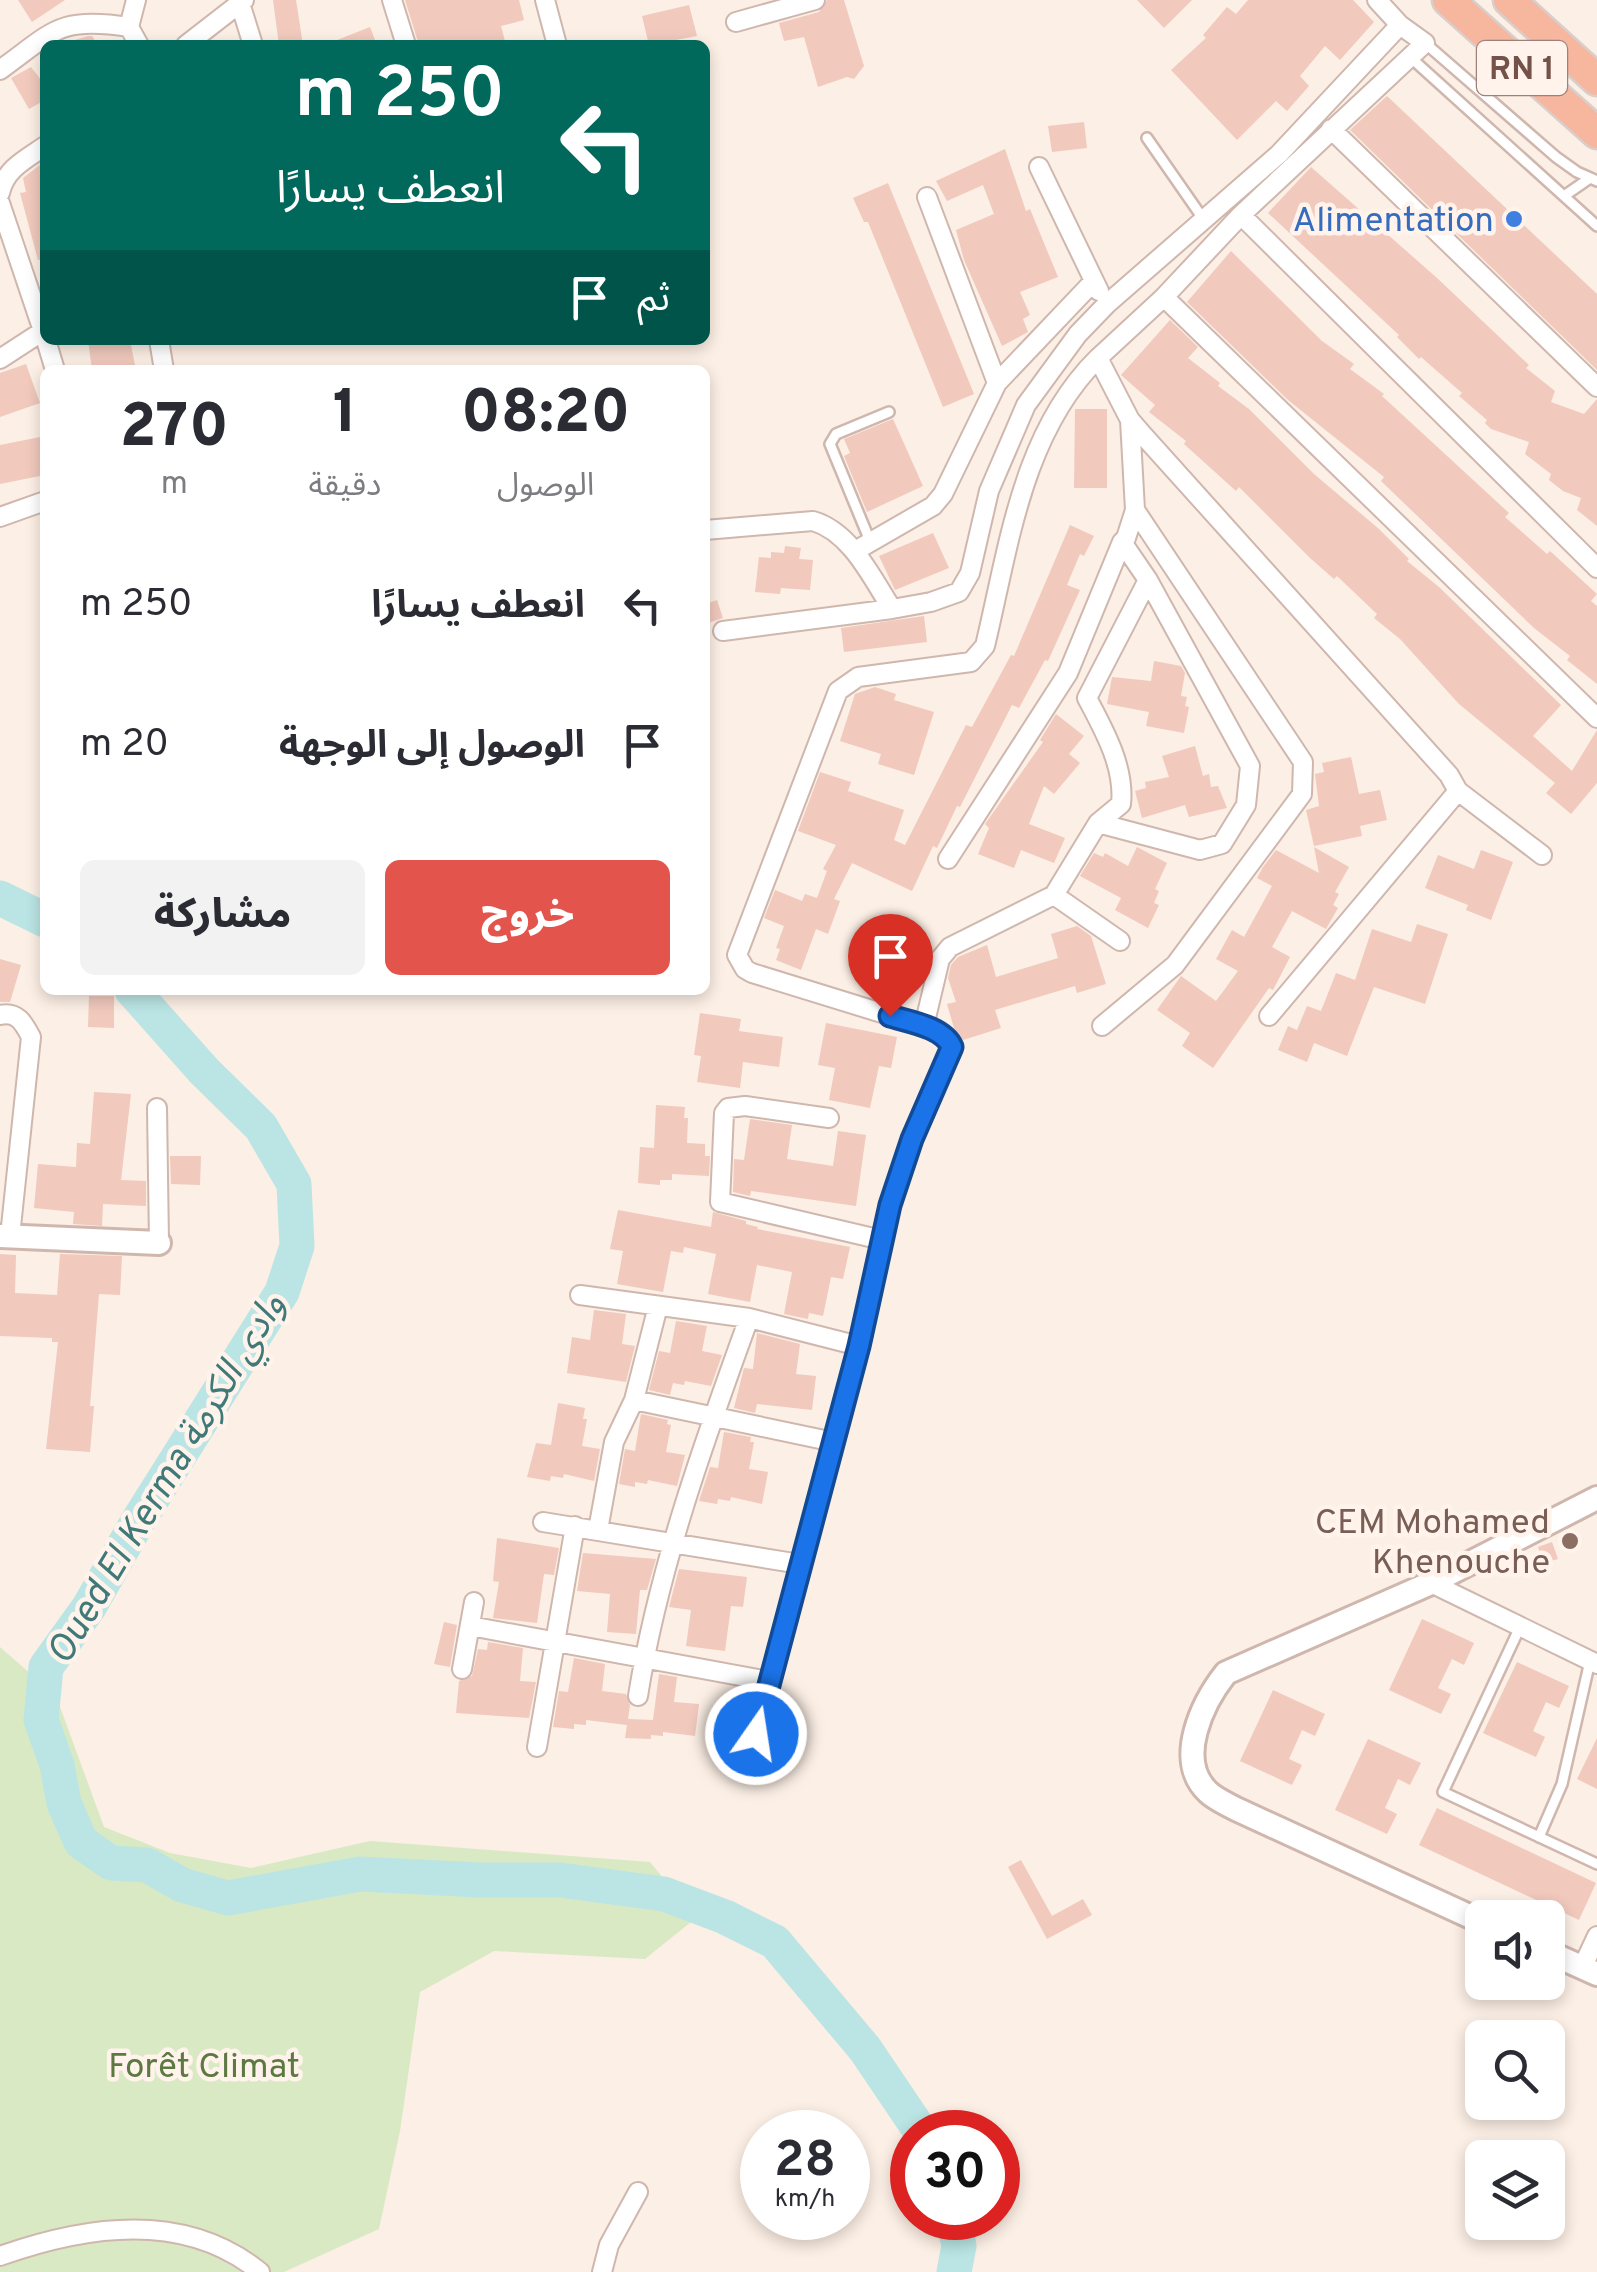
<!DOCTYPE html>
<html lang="ar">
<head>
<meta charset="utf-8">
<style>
	body { margin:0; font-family:Overpass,"Noto Sans Arabic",sans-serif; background:#f2f2f3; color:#2b2b33; direction:rtl; height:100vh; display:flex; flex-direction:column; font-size:38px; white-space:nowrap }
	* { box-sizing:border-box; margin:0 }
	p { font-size:32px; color:#7c7c81 }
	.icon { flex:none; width:55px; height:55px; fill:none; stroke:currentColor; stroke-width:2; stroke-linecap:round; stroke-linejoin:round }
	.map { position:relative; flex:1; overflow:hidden; direction:ltr }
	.panel { position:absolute; left:40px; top:365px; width:670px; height:630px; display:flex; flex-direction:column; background:#fff; border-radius:15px; box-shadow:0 5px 15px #0003; direction:rtl }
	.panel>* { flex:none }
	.hud { position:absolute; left:40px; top:40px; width:670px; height:305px; border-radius:15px; box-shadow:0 5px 15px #0003; direction:rtl; background:#00695c; color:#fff; overflow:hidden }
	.controls { position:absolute; left:1465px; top:1900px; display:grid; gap:20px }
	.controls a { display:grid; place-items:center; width:100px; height:100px; border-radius:15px; background:#fff; box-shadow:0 5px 15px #0003; font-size:50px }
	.speed { position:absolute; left:740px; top:2110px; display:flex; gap:20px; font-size:50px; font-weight:700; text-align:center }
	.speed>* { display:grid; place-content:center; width:130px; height:130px; border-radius:50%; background:#fff; box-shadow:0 5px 15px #0003; line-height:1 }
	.speed small { font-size:25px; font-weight:400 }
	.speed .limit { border:15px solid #d22; background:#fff; color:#111 }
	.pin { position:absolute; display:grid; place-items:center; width:85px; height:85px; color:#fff; margin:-102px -42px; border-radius:50% 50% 50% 0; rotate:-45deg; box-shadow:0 0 10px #0007 }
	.pin .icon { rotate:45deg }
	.me { position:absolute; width:110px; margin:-55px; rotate:13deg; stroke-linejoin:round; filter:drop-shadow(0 0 8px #0008) }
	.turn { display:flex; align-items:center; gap:35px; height:210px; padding:0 40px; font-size:45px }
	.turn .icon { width:130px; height:130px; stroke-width:2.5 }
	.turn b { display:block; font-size:70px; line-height:85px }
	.then { display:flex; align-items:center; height:95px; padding:0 40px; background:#0003; gap:20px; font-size:38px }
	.eta { display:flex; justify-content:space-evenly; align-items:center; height:170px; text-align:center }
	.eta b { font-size:60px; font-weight:800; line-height:70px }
	.action { display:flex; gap:20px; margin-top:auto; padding:20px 40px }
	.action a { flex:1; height:115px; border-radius:15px; background:#e3544c; color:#fff; font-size:40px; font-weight:800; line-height:115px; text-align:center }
	.action a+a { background:#f2f2f3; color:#2b2b33 }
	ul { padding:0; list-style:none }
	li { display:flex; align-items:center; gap:30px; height:140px; padding:0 40px }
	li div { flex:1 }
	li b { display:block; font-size:38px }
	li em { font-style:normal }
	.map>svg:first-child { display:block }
	.green { fill:#d9e9c3 }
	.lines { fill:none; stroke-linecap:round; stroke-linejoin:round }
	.river { stroke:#bae5e4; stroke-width:35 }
	.building { fill:#f1c9bd }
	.service-casing { stroke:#cfb7ae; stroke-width:14 }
	.minor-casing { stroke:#cfb7ae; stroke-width:22 }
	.tertiary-casing { stroke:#cfb7ae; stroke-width:28 }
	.trunk-casing { stroke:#d8cfcc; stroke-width:35 }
	.service { stroke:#fff; stroke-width:9 }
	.minor { stroke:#fff; stroke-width:18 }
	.tertiary { stroke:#fff; stroke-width:22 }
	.trunk { stroke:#f7b69e; stroke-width:30 }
	.route-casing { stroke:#114b97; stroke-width:25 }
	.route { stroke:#1a73e8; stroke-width:18 }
	.shop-dot { fill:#3f7fe0; stroke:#fff3eb; stroke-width:4 }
	.education-dot { fill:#8d6e63; stroke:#fff3eb; stroke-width:4 }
	.labels { text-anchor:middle; stroke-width:9; stroke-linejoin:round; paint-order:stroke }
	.shield { fill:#fff3eb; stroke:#9e827a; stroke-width:2.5 }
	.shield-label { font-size:32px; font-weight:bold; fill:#74524a }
	.shop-label { font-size:35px; fill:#366cbe; stroke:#fff3eb; text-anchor:end }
	.education-label { font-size:35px; fill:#785e54; stroke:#fff3eb; text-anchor:end }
	.park-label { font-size:35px; fill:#5d7942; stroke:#fff3eb }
	.water-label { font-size:38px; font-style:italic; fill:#3f7978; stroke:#fff3eb }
</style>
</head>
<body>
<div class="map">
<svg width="1597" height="2272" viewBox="0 0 1597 2272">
	<rect width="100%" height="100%" fill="#fcefe5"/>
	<path class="green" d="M0 1647 56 1696 104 1827 170 1853 251 1868 370 1841 650 1862 696 1918 645 1959 494 1951 420 1992 400 2131 379 2229 284 2272H0Z"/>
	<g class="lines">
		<path class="river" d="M0 898 45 920
			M132 990 204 1071 261 1127 294 1184 297 1246 282 1292 138 1521 89 1607 46 1667 41 1720 57 1765 64 1803 81 1842 111 1863 147 1865 182 1885 228 1898 360 1874 480 1880H560L664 1894 725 1917 775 1942 865 2049 921 2132
			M953 2218 959 2246 954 2272"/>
	</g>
	<path class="building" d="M18 0H65L32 22Z
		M273 0H296L303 45H279Z
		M405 0H519L524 20 501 26 506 45H419Z
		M827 0H844L864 66 854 79 847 77 818 87 804 37 784 41 779 23 819 12Z
		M1137 0H1192L1164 28Z
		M1248 0H1353L1374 22 1340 60 1325 46 1300 76 1309 86 1287 111 1276 101 1237 140 1171 70 1206 38 1203 35 1227 7 1236 14Z
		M689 5 697 36 649 45 642 16Z
		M370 27 377 45H328L327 44Z
		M88 36H92L98 45H58Z
		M31 67 45 85V100L29 109 11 78Z
		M1387 96 1597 294V370L1350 130Z
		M1084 122 1087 148 1052 152 1048 126Z
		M1005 149 1026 211 1030 209 1058 277 1020 292 1030 315 1023 319 1028 332 1002 346 964 260 956 230 994 214 983 185 947 201 936 181Z
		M45 161V259L38 260 20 193 26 192 23 178Z
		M1311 167 1437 278 1529 365 1526 368 1555 391 1551 402 1584 414 1597 399V526L1577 510 1581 498 1563 491 1549 480 1551 474 1525 454 1529 442 1491 429 1485 423 1487 420 1459 396 1462 393 1421 357 1419 359 1397 337 1399 335 1268 213Z
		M888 183 974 394 943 407 868 222H864L853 198Z
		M1231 251 1322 341 1354 364 1350 369 1384 394 1382 396 1509 513 1505 517 1547 554 1550 551 1597 594 1591 601 1597 606V684L1567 660 1570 656 1534 628 1381 481 1384 477 1288 400 1187 302Z
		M1170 320 1198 347 1188 358 1220 383 1218 386 1249 409 1314 474 1379 529 1409 559 1407 561 1439 587 1561 705 1533 736 1572 771 1597 730V783L1571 814 1546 793 1555 783 1459 704 1400 639 1374 618 1377 614 1337 576 1334 579 1310 558 1239 487 1236 491 1184 444 1186 441 1149 412 1155 405 1121 375Z
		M88 340H130L136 370H92Z
		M26 364 40 403 0 417V373Z
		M1075 409H1107V488H1074Z
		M893 419 923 486 867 512 844 456 850 453 844 439Z
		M45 436V475L0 484V445Z
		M1070 525 1094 536 1084 556 1080 554 1067 585 1080 590 1048 661 1045 660 1019 708 1012 705 960 807 957 806 937 848 933 846 912 891 852 863 834 899 840 901 828 934 816 929 801 970 776 960 780 949 776 948 784 926 764 918 775 890 802 901 805 894 817 898 827 871 823 869 836 845 798 831 820 772 851 782 848 791 904 810 894 840 905 845 966 725 972 727 1011 655 1014 656Z
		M933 533 949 568 895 590 879 556Z
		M785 546 801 548 799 559 813 560 810 590 781 588 780 594 755 592 759 557 771 558V552L784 553Z
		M717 600 723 618 705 624V604Z
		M924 616 927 642 844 652 841 628Z
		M1154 661 1181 666 1185 673 1181 696 1187 697 1185 706 1189 707 1184 733 1146 726 1149 712 1107 704 1112 677 1151 681Z
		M875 687 896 694 894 700 934 712 914 775 878 764 881 754 840 741 855 694Z
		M1056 714 1084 736 1069 754 1080 763 1054 794 1044 786 1029 824 1065 838 1054 863 1021 850 1014 868 978 854 989 828 985 824 1043 742 1040 740Z
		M1195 746 1203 776 1209 774 1211 787 1218 786 1227 808 1189 817 1185 805 1142 818 1135 791 1146 788 1145 782 1169 777 1162 756Z
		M1351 757 1359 794 1380 790 1387 820 1360 826 1362 836 1314 846 1306 810 1319 806 1315 774 1324 772 1322 763Z
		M1137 847 1167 863 1155 889 1159 891 1154 903 1159 905 1148 928 1115 910 1121 898 1080 876 1094 853 1103 857 1105 853 1128 866Z
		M1314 847 1349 867 1335 892 1339 894 1333 905 1338 908 1326 929 1292 911 1272 947 1290 957 1273 990 1269 988 1213 1068 1182 1046 1190 1033 1157 1010 1181 976 1216 1001 1238 971 1216 959 1232 930 1244 937 1272 886 1257 878 1263 867 1276 850 1319 873Z
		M1481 850 1513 862 1491 920 1466 910 1468 905 1425 888 1438 855 1474 869Z
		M1417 924 1448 934 1425 1004 1374 987 1347 1056 1314 1043 1307 1062 1278 1050 1288 1026 1297 1030 1307 1006 1321 1011 1336 973 1355 980 1372 929 1411 942Z
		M1077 926 1091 936 1106 984 1077 993 1075 986 995 1010 1001 1028 963 1040 954 1028 947 1004 956 1002 948 978 951 965 958 957 987 945 996 977 1058 958 1051 934Z
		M0 959 21 965 10 1002H0Z
		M89 996H114V1028L88 1027Z
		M700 1013 741 1019 739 1031 783 1037 779 1067 743 1062 740 1088 697 1082 701 1056 694 1055Z
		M826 1023 897 1037 891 1068 879 1066 870 1108 829 1100 835 1068 818 1065Z
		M94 1092 131 1094 121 1180 146 1181V1206L103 1204 102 1226 73 1224 74 1212 34 1208 38 1164 76 1167 77 1143 90 1144Z
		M656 1105 685 1107 684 1118H688L687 1143 705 1144V1156H710L709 1176 672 1174V1180H660V1185L638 1183 640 1147 654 1148Z
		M750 1119 792 1125 787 1159 833 1166 838 1131 866 1135 856 1206 751 1191 750 1196 733 1192 734 1159 744 1160Z
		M170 1156H201L200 1185 171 1184Z
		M618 1210 711 1227 713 1212 746 1221V1224L758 1227 757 1229 850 1247 843 1279 831 1277 823 1316 809 1313 808 1319 784 1314 792 1272 757 1265 750 1302 708 1294 716 1254 684 1247 683 1253 671 1251 663 1292 617 1284 623 1251 610 1249Z
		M0 1254 16 1255 15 1293 57 1295 60 1254 122 1256 120 1295 99 1294 90 1406H94L90 1452 46 1449 58 1342H52V1338L0 1336Z
		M594 1310 626 1314 622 1344 635 1346 626 1382 567 1373 572 1337 590 1340Z
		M676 1321 707 1326 702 1351 722 1355 711 1386 685 1381 684 1385 673 1383 670 1395 649 1390 659 1351 670 1353Z
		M757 1333 800 1344 796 1374 816 1376 812 1410 757 1404 755 1413 734 1408 744 1368 753 1369Z
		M558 1403 585 1408 583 1419H587L582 1446 600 1449 594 1481 564 1474 563 1478 551 1476 550 1481 527 1477 536 1443 551 1445Z
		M641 1414 668 1420 667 1424 671 1425 666 1452 685 1455 677 1486 648 1480 647 1484 635 1482V1487L619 1484 625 1449 635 1451Z
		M724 1432 751 1437 750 1442H754L749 1469 768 1472 762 1504 731 1497 730 1501 718 1499 717 1504 699 1501 710 1467 718 1468Z
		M497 1538 559 1548 554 1575 544 1574 537 1623 493 1618 499 1582 493 1581Z
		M1552 1542 1558 1559 1543 1563 1538 1547Z
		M583 1553 656 1559 647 1590H640L636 1634 607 1632 610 1594 577 1591Z
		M679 1569 747 1577 743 1607 731 1606 725 1651 686 1646 691 1610 669 1607Z
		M1422 1619 1474 1643 1464 1665 1452 1659 1438 1688 1451 1694 1441 1714 1389 1690Z
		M444 1622 457 1625 450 1667 434 1664Z
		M488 1642 523 1648 520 1681 536 1682 529 1718 456 1713 459 1681 472 1676 478 1649 487 1650Z
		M574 1658 605 1664 602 1691 626 1694 630 1705 628 1719 653 1720 659 1674 677 1677 674 1702 699 1704 695 1736 663 1732V1736L651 1735V1739L625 1738 627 1725 586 1720V1725L574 1724V1729L553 1727 559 1691 568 1692Z
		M1517 1662 1569 1686 1559 1708 1546 1702 1533 1731 1545 1737 1536 1757 1483 1733Z
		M1273 1690 1325 1714 1315 1736 1302 1730 1289 1759 1302 1765 1292 1785 1240 1761Z
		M1597 1738V1789L1577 1779Z
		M1368 1739 1421 1763 1410 1785 1398 1779 1385 1808 1397 1814 1387 1834 1335 1810Z
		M1437 1808 1596 1883 1579 1920 1419 1845Z
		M1021 1860 1052 1916 1083 1899 1092 1915 1047 1939 1008 1867Z"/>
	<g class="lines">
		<g class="service-casing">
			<path id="service" d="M1425 43 1556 157 1577 172 1597 181
				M1410 57 1597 226
				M1147 138 1204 220
				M1564 196 1590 178
				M870 541 830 444 836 434 889 412
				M1520 1627 1443 1792 1597 1864
				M1539 1837 1562 1784 1590 1661"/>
		</g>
		<g class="minor-casing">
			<path id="minor" d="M136 0 129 27 139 45
				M392 0 406 45
				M545 0 557 45
				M1377 0 1400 25 1425 43 1241 215 1164 297 1098 358 1130 420 1143 435 1449 775 1458 791 1542 855
				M240 3 253 45
				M736 22 815 0
				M186 45 244 0
				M0 70C54 31 59 16 129 27
				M1331 129 1597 387
				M1039 167 1099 291
				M0 193C5 169 26 159 45 146
				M927 197 997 383 1093 282
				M0 203 43 331 0 359
				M1241 215 1597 568
				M1164 297 1597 718
				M46 340 55 370
				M159 340 164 370
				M0 517 45 501
				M705 530 813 521C851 532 872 578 892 609
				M855 551 933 506 943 494 997 383
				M723 631 892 609 931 602 959 592 970 573 989 491 1026 405 1078 334 1107 304 1279 154 1400 25
				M1098 823 1121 804C1125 767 1104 730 1087 698L1148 580
				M948 859 1068 673 1122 542 1126 538 1135 510
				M1054 895 1120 941
				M0 1015C18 1011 24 1024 31 1037L10 1236
				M1269 1016 1458 791
				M924 1026 940 959 950 947 1054 895 1098 823 1200 850 1222 844 1246 805 1250 766 1148 580 1122 542
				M1102 1026 1175 965 1302 794 1303 762 1135 510 1130 420
				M157 1108 159 1243
				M829 1118 745 1106 728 1108 724 1113 720 1202 882 1240
				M580 1295 749 1318 859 1346
				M634 1400 834 1442
				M543 1522 800 1564
				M598 1530 614 1442 634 1400 658 1306
				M1431 1583 1597 1664
				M470 1626 768 1681
				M462 1669 474 1602
				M638 1696C658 1569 705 1439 749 1318
				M537 1747 575 1526
				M749 1760 859 1346 890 1205 913 1139 952 1047 949 1039 924 1026 752 973 745 969 737 955 838 691 858 677 971 662 985 646C1009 546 1022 433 1098 358
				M1582 1968 1597 1936
				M0 2256C85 2226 184 2210 260 2272
				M602 2272 609 2245 638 2192"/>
		</g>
		<g class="tertiary-casing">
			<path id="tertiary" d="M0 1236 159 1243
				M1482 1922 1236 1809C1227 1804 1215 1799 1208 1792 1174 1760 1203 1702 1226 1673L1431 1583 1597 1498
				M1548 1952 1597 1974"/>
		</g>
		<g class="trunk-casing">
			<path id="trunk" d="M1448 0 1597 133
				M1509 0 1597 80"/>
		</g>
		<use href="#service" class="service"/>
		<use href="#minor" class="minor"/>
		<use href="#tertiary" class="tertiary"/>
		<use href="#trunk" class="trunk"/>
	</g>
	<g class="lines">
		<g class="route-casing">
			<path id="route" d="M756 1734 859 1346 890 1205 912 1139 952 1047C943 1027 910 1022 890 1016"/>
		</g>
		<use href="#route" class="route"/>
	</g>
	<circle class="shop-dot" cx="1514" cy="219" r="10"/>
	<circle class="education-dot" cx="1570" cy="1541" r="10"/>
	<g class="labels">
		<rect class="shield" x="1477" y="41" width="90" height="54" rx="8"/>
		<g class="shield-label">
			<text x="1522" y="79">RN 1</text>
		</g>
		<g class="shop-label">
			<text x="1494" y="231">Alimentation</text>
		</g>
		<g class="education-label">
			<text x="1550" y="1533">CEM Mohamed<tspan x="1550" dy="40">Khenouche</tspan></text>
		</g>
		<g class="park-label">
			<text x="204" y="2077">Forêt Climat</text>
		</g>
		<g class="water-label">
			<text transform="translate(165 1478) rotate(-59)" y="13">Oued El Kerma وادي الكرمة</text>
		</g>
	</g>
</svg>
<div class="controls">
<a><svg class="icon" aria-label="sound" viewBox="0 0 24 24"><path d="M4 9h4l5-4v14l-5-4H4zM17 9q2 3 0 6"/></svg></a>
<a><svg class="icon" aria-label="search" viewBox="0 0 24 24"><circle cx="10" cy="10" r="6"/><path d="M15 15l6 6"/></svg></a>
<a><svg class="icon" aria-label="layers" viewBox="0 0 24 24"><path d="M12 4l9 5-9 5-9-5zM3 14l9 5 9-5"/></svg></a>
</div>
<div class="speed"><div>28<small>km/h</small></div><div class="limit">30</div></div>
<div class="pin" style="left:890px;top:1016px;background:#d93025"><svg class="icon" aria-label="arrive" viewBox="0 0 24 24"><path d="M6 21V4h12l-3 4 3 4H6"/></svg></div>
<svg class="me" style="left:756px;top:1734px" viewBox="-20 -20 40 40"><circle r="17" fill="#1a73e8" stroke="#fff" stroke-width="3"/><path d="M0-11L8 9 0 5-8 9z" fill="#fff"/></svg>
<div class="hud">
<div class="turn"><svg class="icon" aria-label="left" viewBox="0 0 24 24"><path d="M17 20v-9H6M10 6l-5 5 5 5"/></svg><div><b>250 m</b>انعطف يسارًا</div></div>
<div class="then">ثم<svg class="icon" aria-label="arrive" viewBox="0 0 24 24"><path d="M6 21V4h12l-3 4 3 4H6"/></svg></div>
</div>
<section class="panel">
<div class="eta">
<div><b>08:20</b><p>الوصول</p></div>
<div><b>1</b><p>دقيقة</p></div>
<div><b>270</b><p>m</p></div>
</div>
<ul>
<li><svg class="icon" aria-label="left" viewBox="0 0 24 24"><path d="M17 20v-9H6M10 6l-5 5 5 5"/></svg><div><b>انعطف يسارًا</b></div><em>250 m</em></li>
<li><svg class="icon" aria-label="arrive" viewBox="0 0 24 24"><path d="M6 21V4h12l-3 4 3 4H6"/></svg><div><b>الوصول إلى الوجهة</b></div><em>20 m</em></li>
</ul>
<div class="action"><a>خروج</a><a>مشاركة</a></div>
</section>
</div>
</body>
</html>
